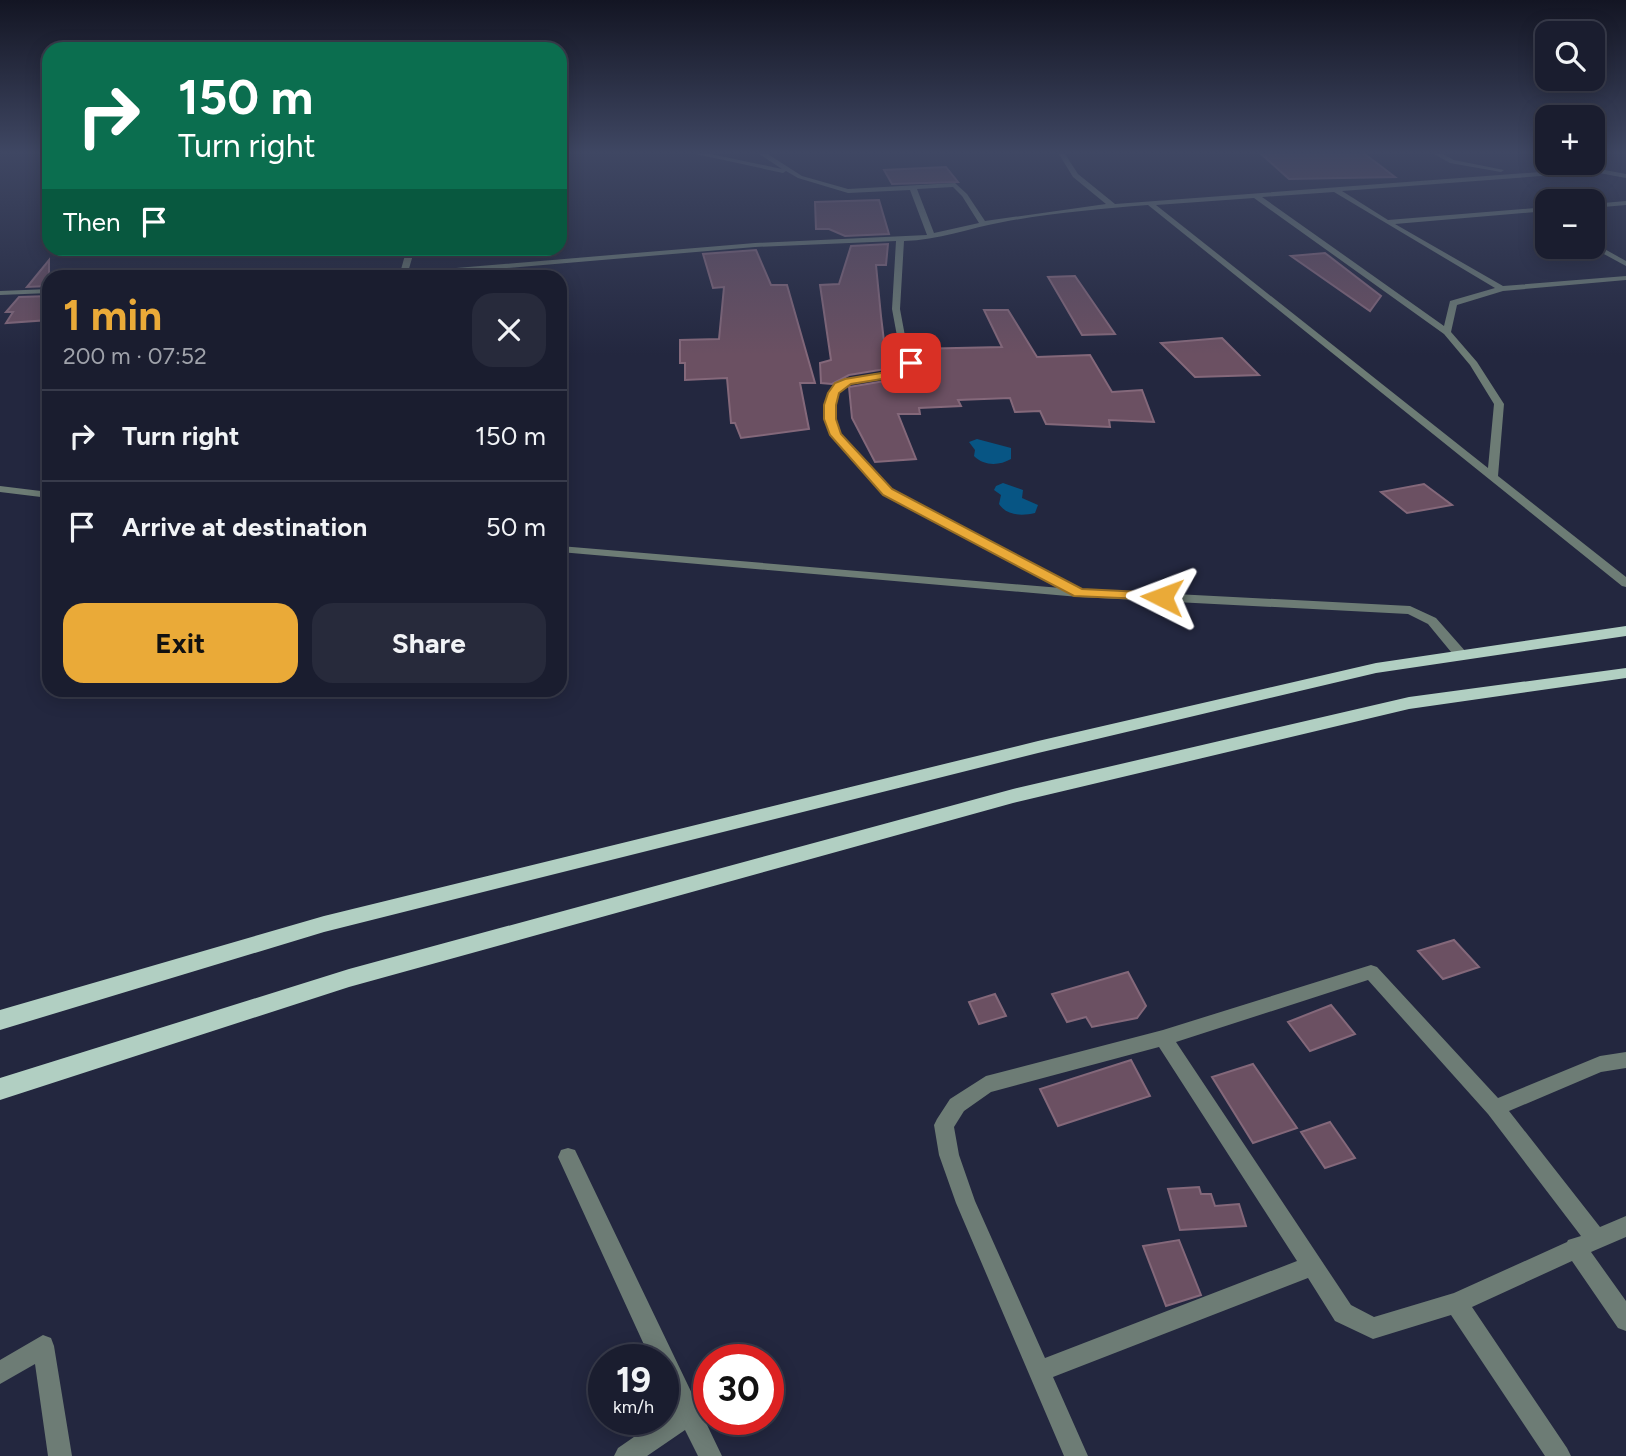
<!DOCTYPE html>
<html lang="en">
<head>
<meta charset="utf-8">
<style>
	body { margin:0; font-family:Figtree,sans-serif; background:#272a3b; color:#f1f3f6; height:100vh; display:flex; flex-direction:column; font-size:26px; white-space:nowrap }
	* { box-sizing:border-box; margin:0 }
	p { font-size:23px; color:#9fa2aa }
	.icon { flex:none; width:38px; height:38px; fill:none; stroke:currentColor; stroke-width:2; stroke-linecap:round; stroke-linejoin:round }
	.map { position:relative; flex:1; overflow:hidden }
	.details { position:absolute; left:42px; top:270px; width:525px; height:427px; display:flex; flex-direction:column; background:#1a1d2f; border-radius:21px; box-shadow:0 4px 18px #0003,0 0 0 2px #383b4b }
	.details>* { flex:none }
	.hud { position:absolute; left:42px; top:42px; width:525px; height:214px; border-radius:21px; box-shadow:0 4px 18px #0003,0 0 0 2px #383b4b; background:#0b6e4f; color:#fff; overflow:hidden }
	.buttons { position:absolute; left:1535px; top:21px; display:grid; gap:14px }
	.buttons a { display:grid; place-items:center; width:70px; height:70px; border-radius:14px; background:#1a1d2f; box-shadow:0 4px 18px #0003,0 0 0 2px #383b4b; font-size:35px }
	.speed { position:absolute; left:588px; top:1344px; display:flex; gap:14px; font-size:35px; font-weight:700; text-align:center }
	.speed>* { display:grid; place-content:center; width:91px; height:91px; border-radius:50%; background:#1a1d2f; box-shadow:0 4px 18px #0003,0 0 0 2px #383b4b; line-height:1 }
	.speed small { font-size:18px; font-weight:400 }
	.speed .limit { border:10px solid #d22; background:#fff; color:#111 }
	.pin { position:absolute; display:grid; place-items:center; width:60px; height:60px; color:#fff; margin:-30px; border-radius:14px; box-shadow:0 4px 10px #0006 }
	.me { position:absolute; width:77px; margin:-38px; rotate:273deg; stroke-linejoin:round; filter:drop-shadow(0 0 5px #0008) }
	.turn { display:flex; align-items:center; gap:24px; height:147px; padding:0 21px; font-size:32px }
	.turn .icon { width:91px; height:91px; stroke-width:2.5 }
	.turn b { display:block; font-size:49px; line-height:60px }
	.then { display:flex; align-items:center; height:66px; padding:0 21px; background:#0003; gap:14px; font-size:26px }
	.round { display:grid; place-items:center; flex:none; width:74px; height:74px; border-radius:21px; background:#272a3b }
	.summary { display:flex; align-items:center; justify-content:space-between; height:119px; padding:0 21px }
	h1 { font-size:42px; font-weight:700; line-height:52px; color:#eaaa38 }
	.primary-button { display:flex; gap:14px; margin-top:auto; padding:14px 21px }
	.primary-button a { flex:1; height:80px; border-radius:21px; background:#eaaa38; color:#111; font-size:28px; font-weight:700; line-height:80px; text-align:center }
	.primary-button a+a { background:#272a3b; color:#f1f3f6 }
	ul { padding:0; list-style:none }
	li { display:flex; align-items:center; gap:21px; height:91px; padding:0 21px; border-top:2px solid #383b4b }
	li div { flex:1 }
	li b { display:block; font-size:26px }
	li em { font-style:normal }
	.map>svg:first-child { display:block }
	.water { fill:#075584 }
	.building { fill:#6b5062; stroke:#84687a; stroke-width:2 }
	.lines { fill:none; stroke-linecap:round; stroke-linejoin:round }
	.minor { fill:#6d7c75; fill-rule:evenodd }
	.primary { fill:#b1cfc2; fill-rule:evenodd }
	.route { fill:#eaaa38; stroke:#986e24; stroke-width:2 }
</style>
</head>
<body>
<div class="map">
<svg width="1626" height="1456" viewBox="0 0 1626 1456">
	<rect width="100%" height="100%" fill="#23273f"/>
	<path class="water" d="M977 439 1011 448V459C999 466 984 466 974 456L975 450 969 442Z
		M1003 483 1023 490 1022 498 1038 505 1035 513C1022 516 1007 516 999 504L1001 495 994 490 996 486Z"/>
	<path class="building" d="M1258 151H1361L1395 177 1289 179Z
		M946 167 958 182 892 184 884 170Z
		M879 200 889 234 845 236 829 229H816L815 202Z
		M888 244 886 265H876L881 316 884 341H896L904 366 849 375 832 384 821 383 820 363 831 360 820 285 839 284 851 246Z
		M756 250 771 285H787L815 383H800L809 429 741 438 735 423H731L727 378 685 380V363H680V340L719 339 724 287 713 288 703 254Z
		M1325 253 1381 296 1370 311 1291 256Z
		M49 260V286L27 287Z
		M1075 276 1115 334 1082 335 1048 277Z
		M49 296V320L6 323 13 312H6L19 297Z
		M984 310H1008L1037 357 1090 355 1112 392 1142 390 1154 422 1109 420 1110 427 1046 424 1040 411 1015 412 1010 398 958 400 961 406 919 408 920 414H898L916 459 875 462 852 418 849 387 914 376 919 367 913 349 1002 347Z
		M1222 338 1259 375 1195 377 1161 343Z
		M1424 484 1452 505 1407 513 1381 492Z
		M1454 940 1479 967 1443 979 1418 951Z
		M1128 972 1146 1006 1137 1018 1092 1027 1086 1017 1067 1022 1052 994Z
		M995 994 1006 1016 979 1024 969 1002Z
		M1331 1005 1355 1034 1310 1051 1288 1022Z
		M1131 1060 1150 1096 1058 1126 1040 1089Z
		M1253 1064 1297 1128 1253 1143 1212 1077Z
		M1330 1122 1355 1158 1325 1168 1301 1132Z
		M1199 1187 1201 1194H1211L1215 1206 1239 1204 1246 1226 1180 1230 1168 1189Z
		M1179 1240 1201 1295 1166 1306 1143 1246Z"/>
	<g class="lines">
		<path class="minor" d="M682 151H696L782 169 755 151H763L802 176 848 189 955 183 967 194 985 221 1106 204 1073 177 1057 151H1063L1078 174 1115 204 1594 168 1626 174V178L1594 172 1342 191 1388 220 1547 207V211L1395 224 1503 286 1626 276V280L1503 291 1457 305 1451 332 1477 362 1504 404 1498 476 1626 577V587L1622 586 1148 205C1099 209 1051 213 1003 222 970 228 938 240 904 241L900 309 905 336 917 368 912 374 851 384 842 387 838 393 835 420 841 434 892 490 1078 589 1410 606 1436 618 1466 652 1468 655 1466 658H1456L1428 624 1408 614 1079 597 560 552V546L1061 588 884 494 832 437 825 420V405L828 393 836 383 849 378 907 368 897 336 892 309 896 241 755 247 413 276H387L400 273 407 248H415L408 272 755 243 927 235 910 190 848 193 798 178 786 171 783 173ZM953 187 962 196 979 223 934 233 917 189ZM1334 192 1495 288 1450 301 1444 326 1262 197ZM1254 198 1444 334 1470 365 1494 404 1488 468 1156 205Z
			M1429 151H1437L1454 160 1504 170 1501 172 1450 163Z
			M1626 201V205L1592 208V204Z
			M1592 242 1626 261V266L1591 247Z
			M178 271 265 274 269 276H131L135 274Z
			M49 289V293L0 295V291Z
			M0 486 49 492V498L0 492Z
			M1371 965 1377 967 1498 1098 1600 1056 1626 1052V1068L1601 1072 1509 1111 1600 1227 1626 1216V1237L1591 1252 1626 1301V1331L1618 1328 1572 1261 1472 1307 1567 1448 1571 1456H1545L1451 1315 1373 1339 1335 1321 1308 1278 1053 1377 1088 1456H1064L956 1203 939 1155 934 1125 937 1119 950 1099 986 1076 1163 1030ZM1368 980 1488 1114 1581 1236 1568 1240 1567 1242 1454 1293 1374 1317 1351 1305 1176 1042ZM1159 1047 1297 1261 1045 1358 975 1201 959 1155 954 1127 964 1111 991 1092Z
			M568 1148 575 1150 722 1456H698L685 1430 647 1456H614L618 1448 660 1419H663L675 1409 663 1385V1360H651L558 1157 561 1150Z
			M43 1335 51 1338 54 1346 72 1456H48L35 1364 0 1384V1360Z"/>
		<path class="primary" d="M1626 626V636L1376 673 1038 753 324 932 0 1030V1010L324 916 1038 741 1376 663Z
			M1626 668V678L1409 709 1013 803 349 987 0 1100V1078L349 969 1013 789 1409 697Z"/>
	</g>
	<linearGradient id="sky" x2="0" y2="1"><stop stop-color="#131523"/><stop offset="0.43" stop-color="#3f4763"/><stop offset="1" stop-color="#3f4763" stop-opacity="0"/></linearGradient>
	<rect width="1626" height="355" fill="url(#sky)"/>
	<path class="route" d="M907 360 916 363 917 368 913 374 851 384 839 393 836 405V419L841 434 892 489 1082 589 1162 593 1167 594V600L1074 596 883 495 830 435 824 419V405L828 393 835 383 845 379 906 369Z"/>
</svg>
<div class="buttons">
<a><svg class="icon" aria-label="search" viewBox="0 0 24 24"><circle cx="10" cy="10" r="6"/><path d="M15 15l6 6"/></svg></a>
<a>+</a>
<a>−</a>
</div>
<div class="speed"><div>19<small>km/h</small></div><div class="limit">30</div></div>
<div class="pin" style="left:911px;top:363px;background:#d93025"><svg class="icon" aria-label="arrive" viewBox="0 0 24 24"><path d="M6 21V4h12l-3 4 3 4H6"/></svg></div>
<svg class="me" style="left:1162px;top:597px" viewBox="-20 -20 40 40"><path d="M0-17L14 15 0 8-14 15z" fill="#eaaa38" stroke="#fff" stroke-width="4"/></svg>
<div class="hud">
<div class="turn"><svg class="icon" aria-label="right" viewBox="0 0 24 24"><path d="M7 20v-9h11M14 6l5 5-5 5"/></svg><div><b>150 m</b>Turn right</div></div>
<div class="then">Then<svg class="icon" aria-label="arrive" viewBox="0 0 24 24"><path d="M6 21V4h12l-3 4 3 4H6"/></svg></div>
</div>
<section class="details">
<div class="summary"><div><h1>1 min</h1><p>200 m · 07:52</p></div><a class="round"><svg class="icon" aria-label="close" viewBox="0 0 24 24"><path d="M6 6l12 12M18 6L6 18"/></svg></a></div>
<ul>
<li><svg class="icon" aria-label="right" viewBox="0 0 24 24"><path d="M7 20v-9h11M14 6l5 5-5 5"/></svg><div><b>Turn right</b></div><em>150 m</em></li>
<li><svg class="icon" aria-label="arrive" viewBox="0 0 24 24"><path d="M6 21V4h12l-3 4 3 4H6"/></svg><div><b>Arrive at destination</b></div><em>50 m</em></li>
</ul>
<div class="primary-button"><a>Exit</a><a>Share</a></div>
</section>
</div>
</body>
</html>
